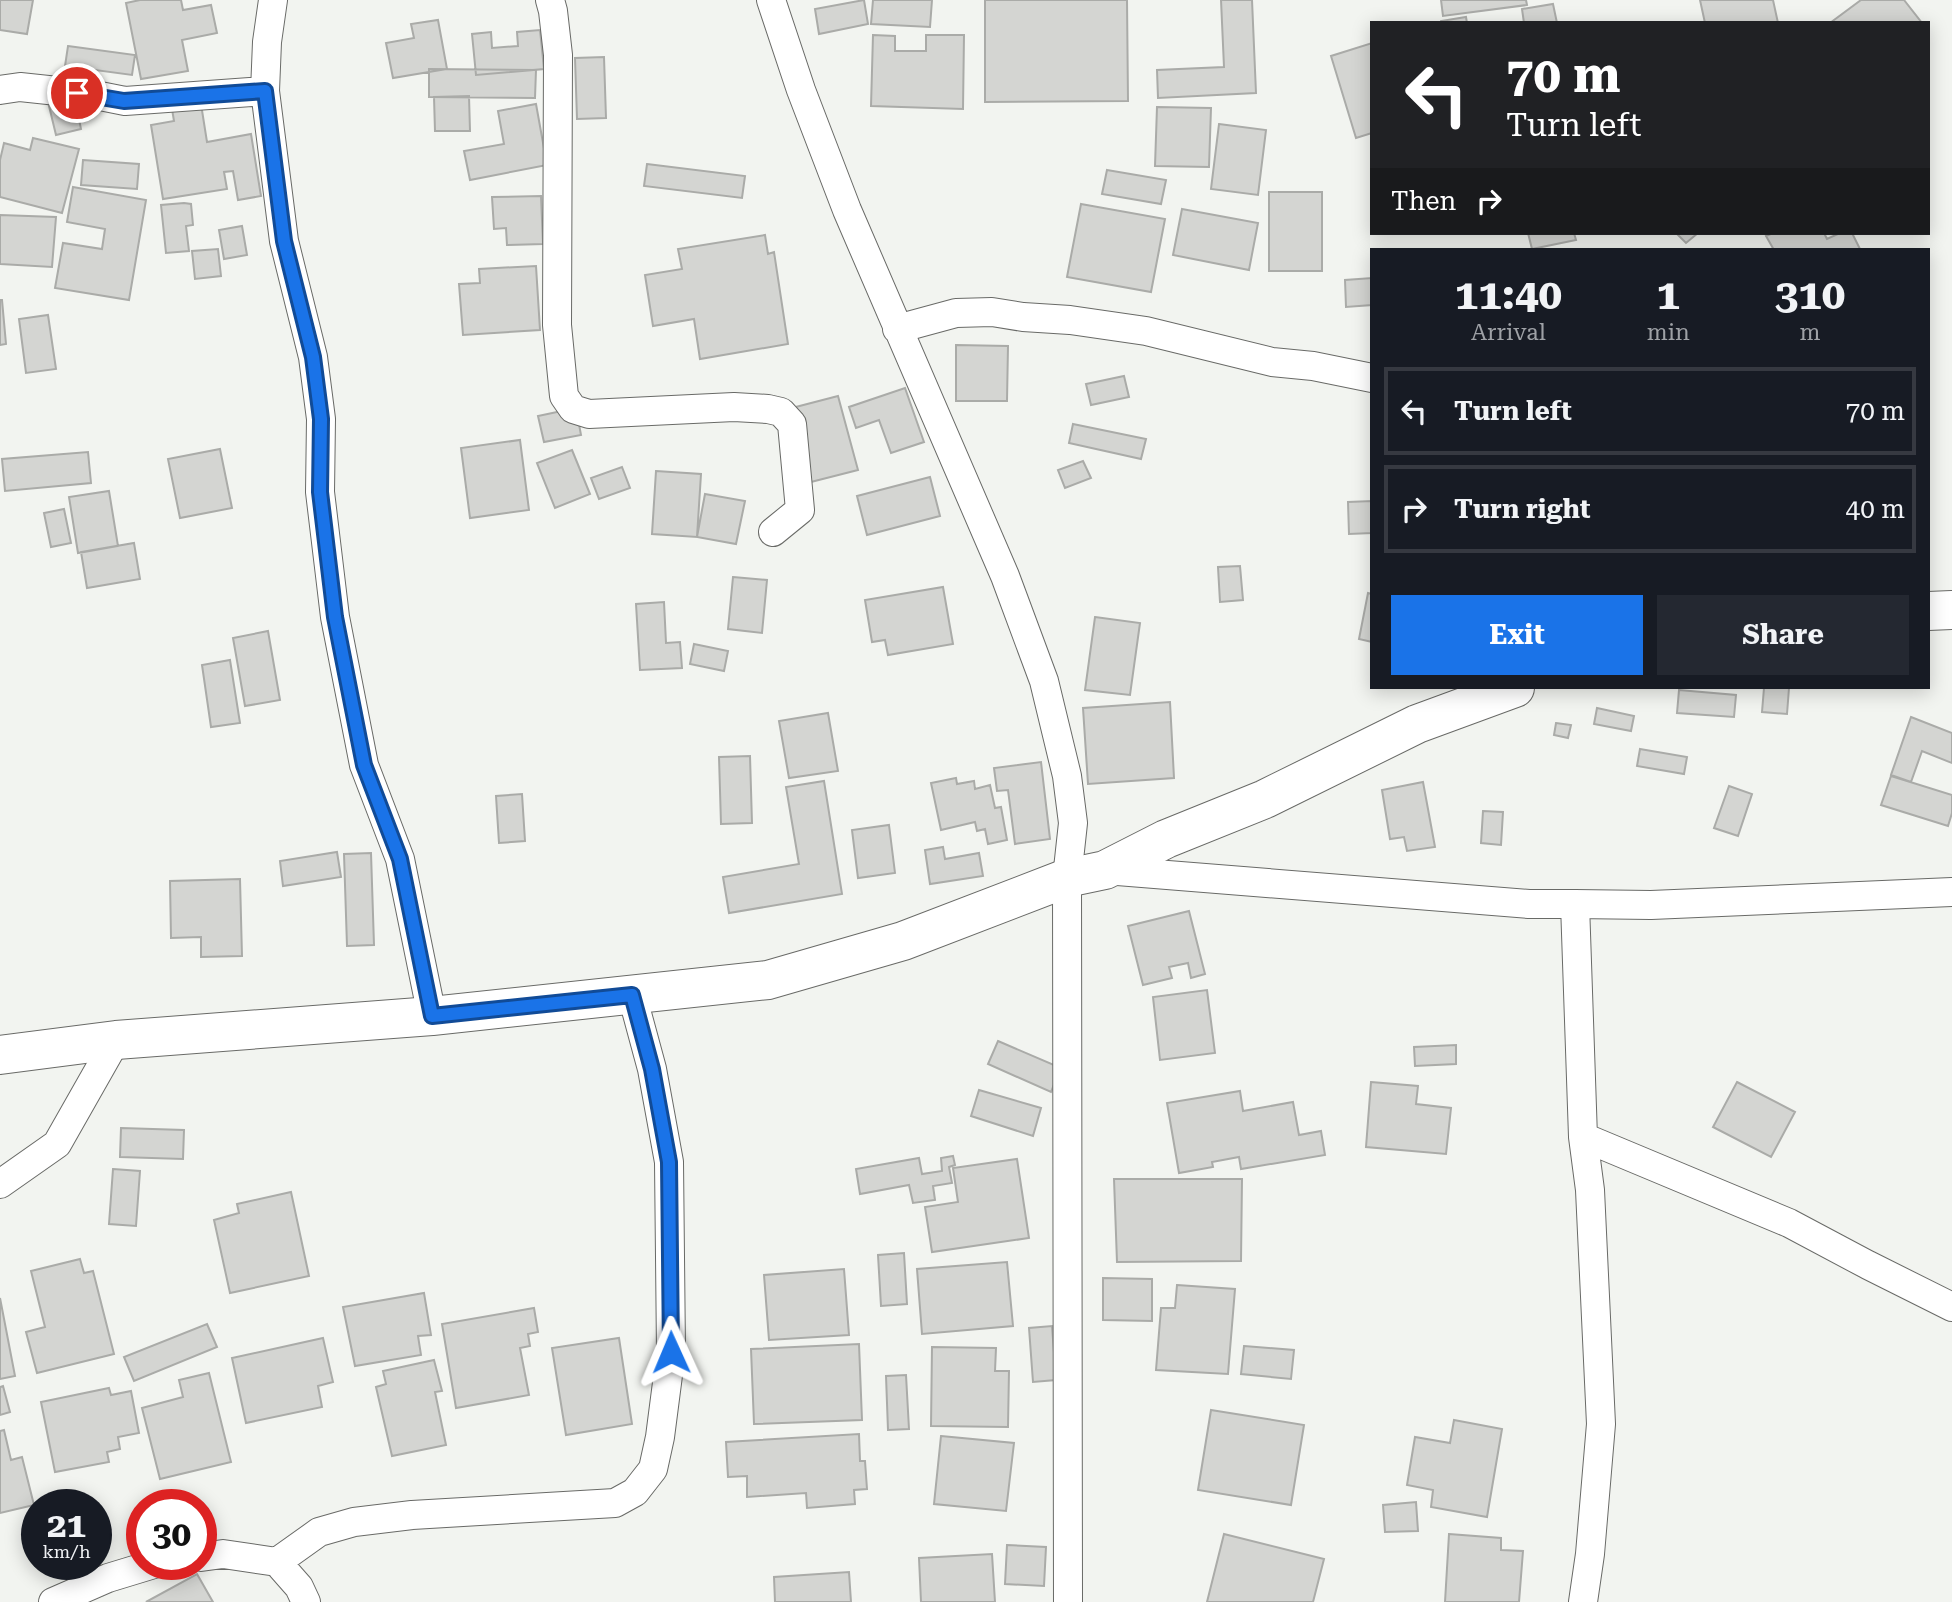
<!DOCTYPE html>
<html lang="en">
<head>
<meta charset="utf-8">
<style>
	body { margin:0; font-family:"Roboto Serif",serif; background:#242831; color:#f1f3f6; height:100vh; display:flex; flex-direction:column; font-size:26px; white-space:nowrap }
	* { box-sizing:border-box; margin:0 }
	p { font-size:23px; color:#9ea1a6 }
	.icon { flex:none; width:38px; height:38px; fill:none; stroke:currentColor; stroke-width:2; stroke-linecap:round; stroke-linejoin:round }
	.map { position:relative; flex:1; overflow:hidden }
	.drawer { position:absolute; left:1370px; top:248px; width:560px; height:441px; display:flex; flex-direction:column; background:#171b24; border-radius:0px; box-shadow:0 4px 18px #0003 }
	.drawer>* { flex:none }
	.banner { position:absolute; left:1370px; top:21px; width:560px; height:214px; border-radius:0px; box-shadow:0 4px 18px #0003; background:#202124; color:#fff; overflow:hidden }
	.speed { position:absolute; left:21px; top:1489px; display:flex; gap:14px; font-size:35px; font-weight:700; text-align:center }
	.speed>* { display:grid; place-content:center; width:91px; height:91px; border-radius:50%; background:#171b24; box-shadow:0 4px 18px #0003; line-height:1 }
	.speed small { font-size:18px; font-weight:400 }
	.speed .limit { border:10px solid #d22; background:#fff; color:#111 }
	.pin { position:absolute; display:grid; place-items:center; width:60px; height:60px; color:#fff; margin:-30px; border:4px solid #fff; border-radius:50%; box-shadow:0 2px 7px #0007 }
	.me { position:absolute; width:77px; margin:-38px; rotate:359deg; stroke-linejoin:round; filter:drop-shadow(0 0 5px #0008) }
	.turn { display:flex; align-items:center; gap:24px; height:147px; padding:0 21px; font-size:32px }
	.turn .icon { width:91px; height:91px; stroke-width:2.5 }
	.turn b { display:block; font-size:49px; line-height:60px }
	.then { display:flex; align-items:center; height:66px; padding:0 21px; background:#0003; gap:14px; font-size:26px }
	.eta { display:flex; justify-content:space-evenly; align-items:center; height:119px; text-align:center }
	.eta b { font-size:42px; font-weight:700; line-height:49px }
	.cta { display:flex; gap:14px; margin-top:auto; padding:14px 21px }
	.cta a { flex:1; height:80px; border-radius:0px; background:#1a73e8; color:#fff; font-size:28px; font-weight:700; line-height:80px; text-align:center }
	.cta a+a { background:#242831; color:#f1f3f6 }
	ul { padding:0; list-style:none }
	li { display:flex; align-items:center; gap:21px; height:88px; margin:0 14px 10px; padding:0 7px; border:4px solid #363941; border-radius:0px }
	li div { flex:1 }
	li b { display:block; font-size:26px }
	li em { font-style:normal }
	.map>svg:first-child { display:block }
	.building { fill:#d4d5d2; stroke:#aaaba8; stroke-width:2 }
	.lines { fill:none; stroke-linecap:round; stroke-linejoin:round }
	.minor-casing { stroke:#696a67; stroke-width:30 }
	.secondary-casing { stroke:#696a67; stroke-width:40 }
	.minor { stroke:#fff; stroke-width:28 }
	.secondary { stroke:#fff; stroke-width:38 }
	.route-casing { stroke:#114b97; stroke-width:18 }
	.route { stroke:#1a73e8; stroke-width:12 }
</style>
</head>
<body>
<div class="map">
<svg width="1952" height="1602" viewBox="0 0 1952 1602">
	<rect width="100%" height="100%" fill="#f2f4f0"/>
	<path class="building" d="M0 0H33L27 34 0 30Z
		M140 0H181L183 10 211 5 217 33 182 40 188 71 141 79 126 3Z
		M864 0 868 24 819 34 815 9Z
		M873 0H932L930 27 871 24Z
		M985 0H1127L1128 101 985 102Z
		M1221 0H1252L1256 93 1158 98 1157 70 1224 67Z
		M1441 0H1526L1527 5 1443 16Z
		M1700 0H1773L1778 23H1705Z
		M1861 0H1904L1922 23H1830Z
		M1553 4 1557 23H1524L1522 9Z
		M1466 17 1467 23H1441V21Z
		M438 20 447 69 393 78 386 43 414 38 411 24Z
		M540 30 544 69 476 75 472 34 491 32 492 48 518 46 517 32Z
		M873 35 895 36V51H926V35H964L963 109 871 106Z
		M1372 43V133L1356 138 1331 56Z
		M68 46 135 55 132 75 65 66Z
		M604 57 606 118 577 119 575 58Z
		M429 69 536 70 535 98 429 97Z
		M469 96 470 131H435L434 97Z
		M75 100 81 129 56 135 49 106Z
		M201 104 207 142 251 134 261 196 238 200 233 171 224 172 227 189 163 199 151 125 174 121 172 109Z
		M536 104 547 165 470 180 464 151 504 144 498 111Z
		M1157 107 1211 108 1209 167 1155 166Z
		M1219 124 1266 130 1258 195 1211 189Z
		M33 138 79 149 62 213 0 197V160L4 143 30 150Z
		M83 160 139 164 137 189 81 185Z
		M647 164 745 176 742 198 644 186Z
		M1107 170 1166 180 1161 204 1102 194Z
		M73 187 146 200 129 300 55 288 63 243 102 249 105 229 67 222Z
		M1269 192H1322V271H1269Z
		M541 196 543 244 507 245 506 228 494 229 492 197Z
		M184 203 191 204 193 225 186 226 189 251 166 253 161 205Z
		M1081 204 1165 219 1151 292 1067 277Z
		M1182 209 1258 223 1249 270 1173 255Z
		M0 215 56 217 52 267 0 264Z
		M242 226 247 255 224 259 219 230Z
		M1528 233H1574L1576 240 1532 249Z
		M1676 233H1698L1686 243Z
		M1773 233H1824L1827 239 1840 233H1852L1860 249 1774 250 1766 236Z
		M765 235 768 254 774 252 788 344 700 359 694 319 653 326 645 275 682 269 678 249Z
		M218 249 221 276 195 279 192 251Z
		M536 266 540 330 463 335 459 284 480 283 479 269Z
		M1372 278V305L1346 307 1345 280Z
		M0 300H2L6 344 0 345Z
		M48 315 56 369 26 373 19 319Z
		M956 345 1008 346 1007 401H956Z
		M1124 376 1129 397 1091 405 1086 384Z
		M905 388 924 442 891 453 879 420 856 428 849 407Z
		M838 396 858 470 807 483 788 409Z
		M576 408 581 435 544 442 538 416Z
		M1073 424 1146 439 1141 459 1069 443Z
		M520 440 529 510 470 518 461 448Z
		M220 449 232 508 180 518 168 459Z
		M572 450 590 494 555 508 537 463Z
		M88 452 91 483 5 491 2 459Z
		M1083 461 1091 478 1065 488 1058 470Z
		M622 467 630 488 599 499 591 478Z
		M656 471 701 474 697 537 652 534Z
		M930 477 940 516 867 535 857 496Z
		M109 491 118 546 78 553 69 497Z
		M705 494 745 501 736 544 697 537Z
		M1372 501V533L1349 534 1348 502Z
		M64 509 71 543 51 547 44 513Z
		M134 543 140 579 87 588 81 552Z
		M1240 566 1243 600 1220 602 1218 567Z
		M733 577 767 580 762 633 728 629Z
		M943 587 953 644 888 655 885 640 872 642 865 600Z
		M1368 593 1372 594V642L1359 639Z
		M664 602 666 643 680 642 682 668 640 670 636 604Z
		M1095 617 1140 623 1130 695 1085 690Z
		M268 631 280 700 245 706 233 638Z
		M694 644 728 651 724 671 690 664Z
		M230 660 240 723 211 727 202 665Z
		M1764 688H1789L1787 714 1762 712Z
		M1679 690 1736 695 1734 717 1677 713Z
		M1170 702 1174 778 1088 784 1083 708Z
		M1597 708 1634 716 1631 731 1594 724Z
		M828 713 838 771 789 778 779 721Z
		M1911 717 1952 733V763L1922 751 1911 782 1891 775Z
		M1556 723 1571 725 1568 738 1554 735Z
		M1640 749 1687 757 1684 774 1637 766Z
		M750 756 752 823 721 824 719 757Z
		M1041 762 1050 839 1015 844 1008 790 997 791 994 768Z
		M1891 776 1952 795V813L1948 826 1881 805Z
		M956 778 957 784 974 781 975 789 990 785 995 808 1001 807 1007 840 988 844 985 829 977 831 975 822 941 830 931 783Z
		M824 781 842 894 729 913 723 877 799 864 786 787Z
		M1423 782 1435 847 1407 851 1404 837 1390 839 1382 790Z
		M1729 786 1752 794 1738 836 1714 828Z
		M522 794 525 841 499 843 496 796Z
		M1483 811 1503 812 1501 845 1481 843Z
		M889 825 895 873 858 878 852 830Z
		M943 847 945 859 979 853 983 876 930 884 925 850Z
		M337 852 341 877 283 886 280 861Z
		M371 853 374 945 347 946 344 854Z
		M240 879 242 956 201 957V937L171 938 170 881Z
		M1189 911 1205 974 1191 978 1188 963 1169 967 1172 978 1143 985 1128 926Z
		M1207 990 1215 1053 1160 1060 1153 997Z
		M998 1041 1061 1068 1051 1092 988 1064Z
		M1456 1045V1064L1415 1066 1414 1047Z
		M1371 1082 1418 1086 1416 1104 1451 1108 1446 1154 1366 1147Z
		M1737 1082 1795 1112 1771 1157 1713 1127Z
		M979 1090 1041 1108 1033 1136 971 1116Z
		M1240 1091 1243 1111 1293 1102 1299 1135 1321 1131 1325 1155 1241 1169 1239 1157 1212 1162 1213 1167 1179 1173 1167 1103Z
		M121 1128 184 1130 183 1159 120 1157Z
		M953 1156 955 1165 949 1167 952 1183 933 1186 935 1200 913 1203 909 1185 860 1194 856 1169 919 1158 922 1174 942 1171 941 1158Z
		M1017 1159 1029 1238 932 1252 925 1207 958 1202 953 1168Z
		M113 1169 140 1171 136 1226 109 1224Z
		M1114 1179H1242L1241 1261 1117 1262Z
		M291 1192 309 1276 230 1293 214 1220 239 1213 237 1204Z
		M904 1253 907 1304 881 1306 878 1255Z
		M80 1259 84 1273 93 1271 114 1354 37 1373 26 1332 45 1327 31 1271Z
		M1007 1262 1013 1326 922 1334 917 1269Z
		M844 1269 849 1335 769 1340 764 1275Z
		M1103 1278 1152 1279V1321L1103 1320Z
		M1177 1285 1235 1289 1228 1374 1156 1370 1161 1308H1175Z
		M424 1293 431 1335 418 1336 421 1355 355 1366 343 1307Z
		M0 1298 15 1376 0 1379Z
		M534 1308 538 1332 528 1334 530 1346 520 1348 529 1395 456 1408 442 1324Z
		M207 1324 217 1347 134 1381 124 1357Z
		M1052 1326 1056 1380 1033 1382 1029 1328Z
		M323 1338 333 1382 318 1386 322 1407 246 1423 232 1358Z
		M619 1338 632 1424 566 1435 552 1348Z
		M859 1344 862 1420 754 1424 751 1349Z
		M1244 1346 1294 1350 1291 1379 1241 1374Z
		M932 1347 996 1348 995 1371H1009L1008 1427 931 1426Z
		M434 1360 442 1391 435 1392 446 1445 392 1456 376 1387 386 1384 383 1371Z
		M209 1373 231 1462 160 1479 142 1408 183 1397 179 1380Z
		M906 1375 909 1429 888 1430 886 1376Z
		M3 1386 10 1412 0 1415V1387Z
		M109 1388 111 1395 131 1391 139 1433 118 1437 120 1449 107 1452 109 1462 55 1472 41 1402Z
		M1211 1410 1304 1425 1291 1505 1198 1490Z
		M1454 1420 1502 1429 1487 1517 1431 1507 1433 1490 1407 1485 1415 1437 1450 1443Z
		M4 1430 11 1460 22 1457 34 1505 0 1513V1431Z
		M859 1434 860 1461H865L867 1489 854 1490 855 1504 807 1508 806 1493 747 1497V1476L728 1477 726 1442Z
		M941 1436 1014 1443 1006 1511 934 1504Z
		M1416 1502 1418 1531 1385 1532 1383 1505Z
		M1224 1534 1324 1559 1313 1602H1207Z
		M1449 1534 1501 1538V1550L1523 1551 1519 1602H1445Z
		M1007 1545 1046 1547 1044 1586 1005 1584Z
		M992 1554 995 1602H921L919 1558Z
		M849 1572 851 1602H775L774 1577Z
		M197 1574 213 1602H146Z"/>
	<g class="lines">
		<g class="minor-casing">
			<path id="minor" d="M273 0 267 42 265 91 284 241 313 357 321 419 320 492 335 617 364 765 400 859 432 1016
				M550 0 553 11 558 55 557 325 564 396 573 409 589 414 734 407 768 409 781 412 792 424 800 510 773 532
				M771 0 801 90 847 210 1005 576 1044 681 1067 776 1073 823 1067 878 1068 1602
				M0 90 20 87 95 95 125 101 265 91
				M897 329 956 313 992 312 1023 317 1070 320 1146 331 1272 362 1313 366 1372 378
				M1105 870 1529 904H1575L1583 1137 1590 1190 1601 1424 1590 1554 1583 1602
				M1575 904 1651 905 1952 892
				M1583 1137 1789 1223 1868 1265 1952 1307
				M0 1184 57 1144 116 1040
				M201 1557 223 1554 277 1562 299 1587 306 1602
				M277 1562 319 1532 354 1522 412 1515 615 1503 635 1492 653 1469 660 1437 671 1352 669 1162 652 1069 632 995
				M53 1602 108 1578 154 1564"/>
		</g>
		<g class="secondary-casing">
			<path id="secondary" d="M1928 611 1952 610
				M0 1055 116 1040 432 1016 768 980 903 941 1067 878 1105 870 1166 839 1265 799 1417 724 1515 688"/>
		</g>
		<use href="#minor" class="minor"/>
		<use href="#secondary" class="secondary"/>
	</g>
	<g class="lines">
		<g class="route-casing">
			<path id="route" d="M77 93 124 101 265 91 284 241 313 357 321 419 320 492 335 617 364 765 400 859 432 1016 632 995 652 1069 669 1162 671 1352"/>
		</g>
		<use href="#route" class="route"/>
	</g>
</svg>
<div class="speed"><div>21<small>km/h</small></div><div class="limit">30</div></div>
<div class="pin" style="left:77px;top:93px;background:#d93025"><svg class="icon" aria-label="arrive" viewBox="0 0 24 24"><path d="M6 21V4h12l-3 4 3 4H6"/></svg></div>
<svg class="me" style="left:671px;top:1352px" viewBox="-20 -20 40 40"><path d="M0-17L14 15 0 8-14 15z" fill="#1a73e8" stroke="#fff" stroke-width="4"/></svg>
<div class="banner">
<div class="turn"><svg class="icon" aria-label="left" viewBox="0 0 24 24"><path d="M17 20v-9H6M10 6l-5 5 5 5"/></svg><div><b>70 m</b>Turn left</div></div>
<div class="then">Then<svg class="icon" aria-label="right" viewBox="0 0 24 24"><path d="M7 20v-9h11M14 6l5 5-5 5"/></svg></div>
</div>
<section class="drawer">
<div class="eta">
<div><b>11:40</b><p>Arrival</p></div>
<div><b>1</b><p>min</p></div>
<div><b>310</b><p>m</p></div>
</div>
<ul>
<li><svg class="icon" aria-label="left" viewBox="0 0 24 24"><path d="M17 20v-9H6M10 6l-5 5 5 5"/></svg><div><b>Turn left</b></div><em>70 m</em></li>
<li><svg class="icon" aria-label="right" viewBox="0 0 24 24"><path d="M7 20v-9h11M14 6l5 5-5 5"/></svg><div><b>Turn right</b></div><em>40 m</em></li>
</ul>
<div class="cta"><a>Exit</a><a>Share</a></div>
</section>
</div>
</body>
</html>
